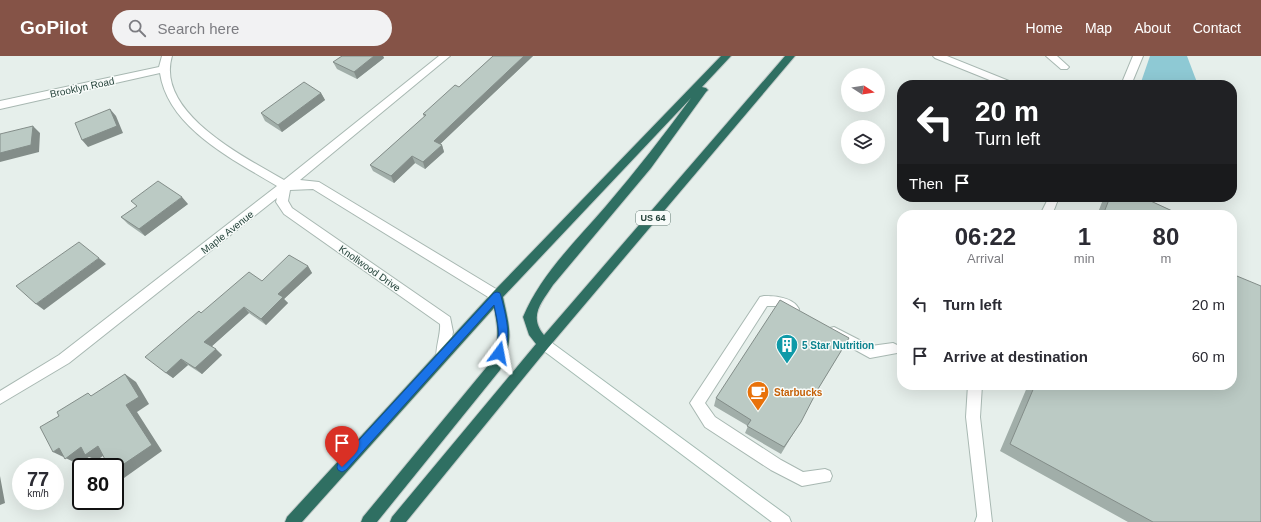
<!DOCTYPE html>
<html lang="en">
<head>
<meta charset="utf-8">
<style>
	body { margin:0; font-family:Arial,sans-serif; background:#f2f2f3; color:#2b2b33; height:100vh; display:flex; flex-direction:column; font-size:15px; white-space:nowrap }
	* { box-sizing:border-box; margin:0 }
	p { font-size:13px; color:#7c7c81 }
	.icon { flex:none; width:22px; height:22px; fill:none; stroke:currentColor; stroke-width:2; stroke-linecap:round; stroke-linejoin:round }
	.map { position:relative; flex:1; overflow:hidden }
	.side { position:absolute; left:897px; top:154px; width:340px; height:180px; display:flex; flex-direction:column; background:#fff; border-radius:16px; box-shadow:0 4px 16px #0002 }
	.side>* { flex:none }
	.hud { position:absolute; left:897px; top:24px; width:340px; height:122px; border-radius:16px; box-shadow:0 4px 16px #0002; background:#202124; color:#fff; overflow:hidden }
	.needle { width:26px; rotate:102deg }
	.fabs { position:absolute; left:841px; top:12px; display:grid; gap:8px }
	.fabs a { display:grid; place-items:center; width:44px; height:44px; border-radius:50%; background:#fff; box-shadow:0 4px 16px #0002; font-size:20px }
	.speed { position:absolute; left:12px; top:402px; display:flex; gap:8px; font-size:20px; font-weight:700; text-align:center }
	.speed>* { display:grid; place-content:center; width:52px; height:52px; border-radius:50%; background:#fff; box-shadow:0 4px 16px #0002; line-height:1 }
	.speed small { font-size:10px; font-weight:400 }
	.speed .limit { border:2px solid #111; border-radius:6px; background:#fff; color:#111 }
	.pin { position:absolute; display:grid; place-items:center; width:34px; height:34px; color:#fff; margin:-41px -17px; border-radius:50% 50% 50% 0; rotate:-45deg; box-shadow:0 0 4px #0007 }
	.pin .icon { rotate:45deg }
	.me { position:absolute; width:44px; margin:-22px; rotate:13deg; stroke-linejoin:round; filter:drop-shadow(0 0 3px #0008) }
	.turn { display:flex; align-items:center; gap:14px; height:84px; padding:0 12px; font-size:18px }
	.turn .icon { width:52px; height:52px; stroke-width:2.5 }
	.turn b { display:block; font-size:28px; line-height:34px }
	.then { display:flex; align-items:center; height:38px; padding:0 12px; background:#0003; gap:8px; font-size:15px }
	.eta { display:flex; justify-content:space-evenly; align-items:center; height:68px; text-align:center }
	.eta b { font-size:24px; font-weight:600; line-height:28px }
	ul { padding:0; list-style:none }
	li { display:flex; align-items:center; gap:12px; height:52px; padding:0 12px }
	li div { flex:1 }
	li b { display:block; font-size:15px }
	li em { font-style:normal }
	header { display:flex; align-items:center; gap:24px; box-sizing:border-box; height:56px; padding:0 20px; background:#855347; color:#fff }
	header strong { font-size:19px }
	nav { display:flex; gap:22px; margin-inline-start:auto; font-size:14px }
	.search { width:280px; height:36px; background:#f2f2f3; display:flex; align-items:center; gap:10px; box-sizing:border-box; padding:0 14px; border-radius:22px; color:#7c7c81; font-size:15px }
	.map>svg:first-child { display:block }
	.water { fill:#8ec9d4 }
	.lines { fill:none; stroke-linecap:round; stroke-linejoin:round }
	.lane-casing { stroke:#a8b8b2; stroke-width:2 }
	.street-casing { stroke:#a8b8b2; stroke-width:2 }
	.secondary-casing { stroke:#a4bbb3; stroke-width:2 }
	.highway-casing { stroke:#c2cac8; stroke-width:2 }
	.lane { fill:#fff; fill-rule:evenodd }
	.street { fill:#fff; fill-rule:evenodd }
	.secondary { fill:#fff; fill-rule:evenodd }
	.highway { fill:#2f6f62; fill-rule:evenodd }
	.wall { fill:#a1aea9 }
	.shaded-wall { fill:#838d89 }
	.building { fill:#bbcac4; stroke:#838d89 }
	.route { fill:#1a73e8; stroke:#114b97 }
	.labels { text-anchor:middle; stroke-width:3; stroke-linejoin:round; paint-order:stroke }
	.shield { fill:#f7fbf9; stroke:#637a73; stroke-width:1 }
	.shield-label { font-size:9px; font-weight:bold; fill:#24423a }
	.street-label { font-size:10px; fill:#24423a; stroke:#f7fbf9 }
	.culture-label { font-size:10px; font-weight:bold; fill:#0d838f; stroke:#f7fbf9; text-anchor:start }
	.food-label { font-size:10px; font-weight:bold; fill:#c56008; stroke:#f7fbf9; text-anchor:start }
</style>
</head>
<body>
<header>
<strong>GoPilot</strong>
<div class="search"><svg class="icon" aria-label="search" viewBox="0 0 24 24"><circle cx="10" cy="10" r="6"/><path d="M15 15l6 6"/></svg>Search here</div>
<nav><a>Home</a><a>Map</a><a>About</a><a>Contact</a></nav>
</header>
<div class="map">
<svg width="1261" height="466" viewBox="0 0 1261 466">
	<rect width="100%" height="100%" fill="#e6efeb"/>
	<path class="water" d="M1150 0H1187L1198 29H1140Z"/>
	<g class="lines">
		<g class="lane-casing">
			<path id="lane" d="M933 0H947L1014 27 1016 29H1002L935 2Z
				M1046 0H1057L1069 11 1067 13H1061Z
				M1133 0H1143L1131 29H1121Z
				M1049 141H1059L1052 159H1040Z
				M764 240C775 240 793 241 799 253L797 257 793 258 777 250H767L705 347 715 361 781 404 803 416 825 413 830 415 832 420 830 425 802 430 771 414 705 371 690 347 760 241Z
				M834 271 871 290 893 287 897 289 899 293 897 297 870 302 830 280 828 276 830 272Z
				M968 329H982L980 361 992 466H978L966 361Z"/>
		</g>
		<g class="street-casing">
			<path id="street" d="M162 0H172C155 57 245 101 284 124L439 0H450L300 124 319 126 501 236 503 240 501 244 497 245 493 244 313 133 290 134 288 145 292 152 450 261 453 276 447 304 442 306 437 304C434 296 441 279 440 268L284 158 276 146 277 142 69 307 0 348V335L59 299 277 130C234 104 168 72 160 17L0 53V45L159 11Z"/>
		</g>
		<g class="secondary-casing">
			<path id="secondary" d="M544 282 548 284 789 461 791 466H772L540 292 538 288 540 284Z
				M984 453 989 455 991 460 989 466H975L979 455Z"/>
		</g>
		<g class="highway-casing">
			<path id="highway" d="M721 0H731L702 31 706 32 708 34 706 36 651 112 553 229C542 246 528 260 544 279L785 0H795L548 292 406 466H390L392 461 536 288 529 279 523 261C541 218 576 185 606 150 636 115 664 79 691 42L503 241C510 273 514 283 500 314L377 466H361L363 461 490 307C499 282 499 279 494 252L302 466H285L287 461 493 236Z"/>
		</g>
		<use href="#lane" class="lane"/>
		<use href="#street" class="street"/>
		<use href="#secondary" class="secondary"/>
		<use href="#highway" class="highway"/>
	</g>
	<path class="wall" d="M342 0H383L384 2 357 23 337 13 333 6Z
		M493 0H533L440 88 442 89 444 96 425 113 415 107 394 127 373 115 370 109 424 61 423 58 459 31Z
		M321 37 325 44 282 76 265 65 261 57Z
		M1104 141H1142L1181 159H1097Z
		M131 145 188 148 145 180 128 168 121 161 137 150Z
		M308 210 312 217 284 243 288 247 266 269 249 257 212 290 222 299 202 318 188 309 173 322 166 317 201 257 262 225Z
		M844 290 816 336 796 373 781 398 745 377 748 370 714 350 716 342Z
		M1028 329H1232L1261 466H1128L1000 395Z"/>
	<path class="shaded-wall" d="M374 0H383L384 2 357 23 354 16Z
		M524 0H533L436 92 434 85Z
		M321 37 325 44 282 76 278 69Z
		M110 53 116 60 123 77 88 91 82 84Z
		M33 70 40 77 39 96 0 106V97Z
		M442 89 444 96 425 113 423 106Z
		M412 100 415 107 394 127 391 120Z
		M182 141 188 148 145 180 139 173Z
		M99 202 106 208 44 254 36 248Z
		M308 210 312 217 284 243 288 247 266 269 261 263 278 238Z
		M244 251 249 257 211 291 204 286Z
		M216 293 222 299 202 318 195 312Z
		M181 303 188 309 173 322 166 317Z
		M125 318 136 326 149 348 137 356 162 395 124 422 115 418V414L126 349Z
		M98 390 109 396 97 404 89 401 78 408 53 396 59 392 81 391Z
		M0 420 5 447 0 449Z"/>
	<path class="building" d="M342 0H374L354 16 333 6Z
		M493 0H524L434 85 442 89 423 106 412 100 391 120 370 109 426 59 423 58 455 29 459 31Z
		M304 26 321 37 278 69 261 57Z
		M110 53 117 70 82 84 75 67Z
		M33 70 31 89 0 97V78Z
		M158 125 182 141 139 173 121 161 137 150 131 145Z
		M1110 141H1142L1181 159H1103Z
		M79 186 99 202 36 248 16 230Z
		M289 199 308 210 278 238 283 241 261 263 244 251 204 286 216 293 195 312 181 303 166 317 145 301 199 255 201 257 249 216 262 225Z
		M1232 218 1261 230V466H1153L1010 388 1035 329H1232Z
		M780 244 849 282 818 333 801 366 784 391 747 370 751 364 716 342Z
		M125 318 139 341 126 349 152 389 115 414V411H109L98 390 85 399 81 391 65 403 59 392 53 396 40 371 59 360 57 356 88 337 91 340Z"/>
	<path class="route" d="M497 236 500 237 501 240C506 261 512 280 503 300L499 301 496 300 495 297C501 278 498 268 494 249L346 414 342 416 338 414 337 411 338 407 494 237Z"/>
	<defs>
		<g id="building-pin" transform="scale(1.15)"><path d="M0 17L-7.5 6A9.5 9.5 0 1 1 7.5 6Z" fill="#0f9aa8" stroke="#f7fbf9"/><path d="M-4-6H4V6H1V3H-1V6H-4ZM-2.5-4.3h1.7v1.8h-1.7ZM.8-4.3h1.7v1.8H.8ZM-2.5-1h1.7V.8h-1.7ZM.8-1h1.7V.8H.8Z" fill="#fff"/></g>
		<g id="cafe-pin" transform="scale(1.15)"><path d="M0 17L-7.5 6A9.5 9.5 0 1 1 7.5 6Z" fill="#e8710a" stroke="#f7fbf9"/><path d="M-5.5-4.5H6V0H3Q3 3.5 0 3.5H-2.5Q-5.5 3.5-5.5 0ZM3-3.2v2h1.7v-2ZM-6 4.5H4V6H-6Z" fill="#fff"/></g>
	</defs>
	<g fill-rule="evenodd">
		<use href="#building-pin" x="787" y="289"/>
		<use href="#cafe-pin" x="758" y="336"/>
	</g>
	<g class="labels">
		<rect class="shield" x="636" y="155" width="34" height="14" rx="3"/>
		<g class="shield-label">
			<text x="653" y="165">US 64</text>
		</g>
		<g class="street-label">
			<text transform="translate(82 31) rotate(-12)" y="4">Brooklyn Road</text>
			<text transform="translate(227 176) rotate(-38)" y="4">Maple Avenue</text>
			<text transform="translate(370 212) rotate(35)" y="4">Knollwood Drive</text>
		</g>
		<g class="culture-label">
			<text x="802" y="293">5 Star Nutrition</text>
		</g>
		<g class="food-label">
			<text x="774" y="340">Starbucks</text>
		</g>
	</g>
</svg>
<div class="fabs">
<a><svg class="needle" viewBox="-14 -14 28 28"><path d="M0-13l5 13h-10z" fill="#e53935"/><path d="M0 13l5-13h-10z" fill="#7c7c81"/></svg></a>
<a><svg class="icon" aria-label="layers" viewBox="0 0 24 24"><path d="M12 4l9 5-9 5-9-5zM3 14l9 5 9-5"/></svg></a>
</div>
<div class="speed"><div>77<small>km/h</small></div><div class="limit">80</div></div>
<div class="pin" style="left:342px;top:411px;background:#d93025"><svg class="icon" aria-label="arrive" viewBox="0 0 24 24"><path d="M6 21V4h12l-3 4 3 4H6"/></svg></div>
<svg class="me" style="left:499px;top:297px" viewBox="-20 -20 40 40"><path d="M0-17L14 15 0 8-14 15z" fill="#1a73e8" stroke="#fff" stroke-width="4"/></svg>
<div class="hud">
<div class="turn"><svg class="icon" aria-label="left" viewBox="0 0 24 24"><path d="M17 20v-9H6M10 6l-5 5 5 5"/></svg><div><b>20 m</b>Turn left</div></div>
<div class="then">Then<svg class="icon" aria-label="arrive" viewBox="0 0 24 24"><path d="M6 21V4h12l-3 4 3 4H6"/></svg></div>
</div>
<section class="side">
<div class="eta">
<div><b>06:22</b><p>Arrival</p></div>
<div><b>1</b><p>min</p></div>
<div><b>80</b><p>m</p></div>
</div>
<ul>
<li><svg class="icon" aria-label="left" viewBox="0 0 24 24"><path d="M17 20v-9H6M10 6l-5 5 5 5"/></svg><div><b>Turn left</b></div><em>20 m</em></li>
<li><svg class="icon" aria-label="arrive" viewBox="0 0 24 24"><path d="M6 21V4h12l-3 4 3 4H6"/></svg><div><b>Arrive at destination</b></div><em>60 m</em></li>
</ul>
</section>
</div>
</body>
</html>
